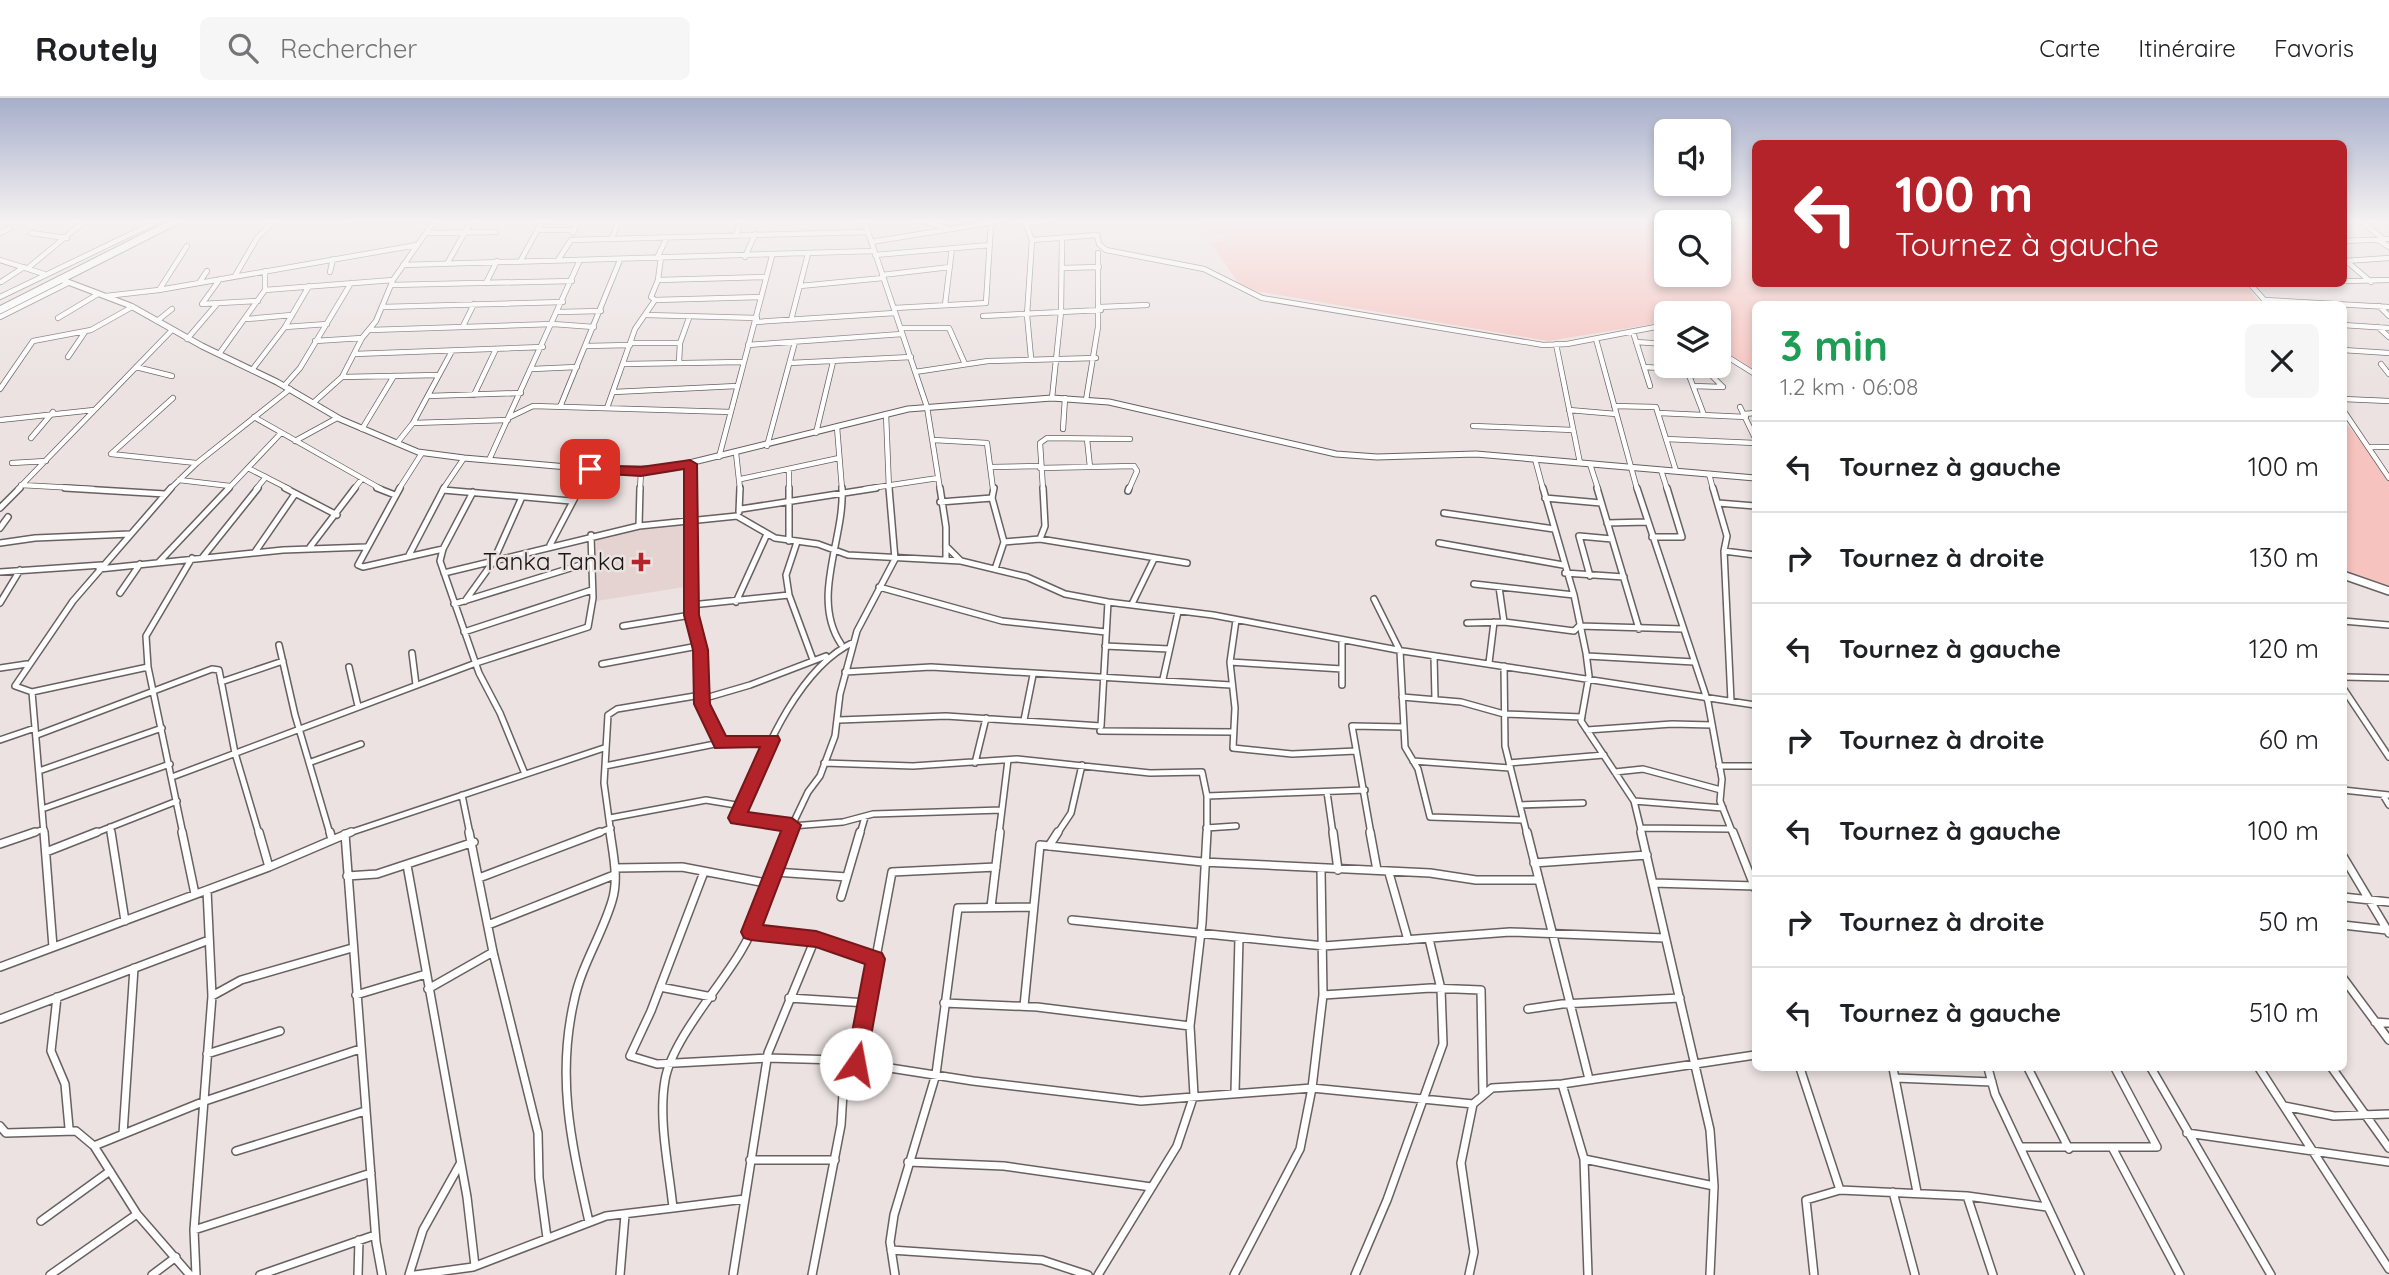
<!DOCTYPE html>
<html lang="fr">
<head>
<meta charset="utf-8">
<style>
	body { margin:0; font-family:Quicksand,sans-serif; background:#f6f6f6; color:#202124; height:100vh; display:flex; flex-direction:column; font-size:26px; white-space:nowrap }
	* { box-sizing:border-box; margin:0 }
	p { font-size:23px; color:#757577 }
	.icon { flex:none; width:38px; height:38px; fill:none; stroke:currentColor; stroke-width:2; stroke-linecap:round; stroke-linejoin:round }
	.map { position:relative; flex:1; overflow:hidden }
	.side { position:absolute; left:1752px; top:203px; width:595px; height:770px; display:flex; flex-direction:column; background:#fff; border-radius:10px; box-shadow:0 4px 10px #0003 }
	.side>* { flex:none }
	.guide { position:absolute; left:1752px; top:42px; width:595px; height:147px; border-radius:10px; box-shadow:0 4px 10px #0003; background:#b42329; color:#fff; overflow:hidden }
	.buttons { position:absolute; left:1654px; top:21px; display:grid; gap:14px }
	.buttons a { display:grid; place-items:center; width:77px; height:77px; border-radius:10px; background:#fff; box-shadow:0 4px 10px #0003; font-size:35px }
	.pin { position:absolute; display:grid; place-items:center; width:60px; height:60px; color:#fff; margin:-30px; border-radius:14px; box-shadow:0 4px 10px #0006 }
	.me { position:absolute; width:77px; margin:-38px; rotate:12deg; stroke-linejoin:round; filter:drop-shadow(0 0 5px #0008) }
	.turn { display:flex; align-items:center; gap:24px; height:147px; padding:0 28px; font-size:32px }
	.turn .icon { width:91px; height:91px; stroke-width:2.5 }
	.turn b { display:block; font-size:49px; line-height:60px }
	.round { display:grid; place-items:center; flex:none; width:74px; height:74px; border-radius:10px; background:#f6f6f6 }
	.headline { display:flex; align-items:center; justify-content:space-between; height:119px; padding:0 28px }
	h1 { font-size:42px; font-weight:800; line-height:52px; color:#1e9e55 }
	ul { padding:0; list-style:none }
	li { display:flex; align-items:center; gap:21px; height:91px; padding:0 28px; border-top:2px solid #e0e0e0 }
	li div { flex:1 }
	li b { display:block; font-size:26px }
	li em { font-style:normal }
	header { display:flex; align-items:center; gap:42px; box-sizing:border-box; height:98px; padding:0 35px; background:#fff; border-bottom:2px solid #e0e0e0 }
	header strong { font-size:33px }
	nav { display:flex; gap:38px; margin-inline-start:auto; font-size:24px }
	.search { width:490px; height:63px; background:#f6f6f6; display:flex; align-items:center; gap:18px; box-sizing:border-box; padding:0 24px; border-radius:10px; color:#757577; font-size:26px }
	.map>svg:first-child { display:block }
	.built { fill:#e5d3d1 }
	.green { fill:#f6c3be; fill-rule:evenodd }
	.lines { fill:none; stroke-linecap:round; stroke-linejoin:round }
	.minor-far2-casing { stroke:#686160; stroke-width:6 }
	.minor-far1-casing { stroke:#686160; stroke-width:8 }
	.minor-casing { stroke:#686160; stroke-width:10 }
	.tertiary-far1-casing { stroke:#686160; stroke-width:7 }
	.tertiary-casing { stroke:#686160; stroke-width:10 }
	.primary-casing { stroke:#686160; stroke-width:9 }
	.minor-far2 { stroke:#fff; stroke-width:4.5 }
	.minor-far1 { stroke:#fff; stroke-width:5 }
	.minor { stroke:#fff; stroke-width:7 }
	.tertiary-far1 { stroke:#fff; stroke-width:5 }
	.tertiary { stroke:#fff; stroke-width:7 }
	.primary { stroke:#fff; stroke-width:7 }
	.route { fill:#b42329; stroke:#75171b; stroke-width:2 }
	.poi-dot { fill:#b42329; stroke:#ebe2e1; stroke-width:2.5 }
	.labels { text-anchor:middle; stroke-width:5; stroke-linejoin:round; paint-order:stroke }
	.poi-label { font-size:24px; fill:#181515; stroke:#ebe2e1; text-anchor:end }
</style>
</head>
<body>
<header>
<strong>Routely</strong>
<div class="search"><svg class="icon" aria-label="search" viewBox="0 0 24 24"><circle cx="10" cy="10" r="6"/><path d="M15 15l6 6"/></svg>Rechercher</div>
<nav><a>Carte</a><a>Itinéraire</a><a>Favoris</a></nav>
</header>
<div class="map">
<svg width="2389" height="1177" viewBox="0 0 2389 1177">
	<rect width="100%" height="100%" fill="#ebe2e1"/>
	<path class="built" d="M685 424 690 428 684 489 597 503 596 439Z"/>
	<path class="green" d="M1196 122H1755V186H2245L2261 206H1755V272L1719 250 1718 215H1666V224L1548 243 1250 192 1239 186 1211 145 1221 143 1224 138 1222 135 1205 138ZM1666 124H1718V177H1666Z
		M2343 321 2389 380V488L2343 473Z"/>
	<g class="lines">
		<g class="minor-far2-casing">
			<path id="minor-far2" d="M342 122 434 123
				M864 122 927 309 940 391
				M919 122 946 130
				M1024 122 1032 142 1027 217 1031 260
				M2360 122 2383 141
				M1027 125 1057 122
				M537 132H574
				M0 135 10 130
				M31 135 67 140
				M426 135 496 134
				M573 135 579 122
				M736 137 741 122
				M612 140 619 122
				M1032 142 1097 137 1099 146 1106 152 1204 171 1262 200 1543 247 1567 246 1666 227
				M2378 142 2389 149
				M2343 143 2389 141
				M871 144 1006 122
				M875 157 990 147
				M745 159 755 136
				M657 160 667 139
				M2344 161 2371 184
				M0 162 44 176
				M521 162 543 122
				M558 162 571 142 868 134
				M2345 163 2389 160
				M448 164 472 122
				M403 167 874 153
				M28 170 86 122
				M1062 170 1099 169
				M265 173V192L393 182
				M330 174 333 161
				M882 177 950 169
				M235 178 257 140 275 122
				M220 181 202 206 258 203
				M658 182 766 179
				M2343 183 2389 182
				M1 184 24 169
				M199 185 207 173
				M486 185 497 163
				M2250 186 2268 206
				M391 187 572 183
				M800 188 883 180
				M159 192 187 148
				M106 198 159 192 417 147
				M0 199 160 122
				M655 202 761 199
				M2264 202 2389 209
				M945 207 952 150
				M2379 208 2389 218
				M382 209 563 204
				M1100 209 1147 207
				M894 210 986 205 991 125
				M559 214 601 213
				M647 217 757 220
				M983 218 1101 212
				M0 219 68 185
				M58 220 98 196
				M247 221 292 217
				M791 222 808 156
				M157 223 172 211
				M756 224 895 215
				M2343 227 2389 230
				M463 228 474 206
				M285 229 327 226
				M2378 229 2389 239
				M901 230H949L965 266
				M370 232 553 226 594 229
				M1633 234 1650 288
				M187 241 217 206
				M1596 241 1637 391
				M315 243 362 240
				M1636 244 1666 246
				M631 245H680
				M1556 246 1580 365
				M748 247 902 236
				M586 248 630 247
				M2343 252 2389 255
				M1718 253 1755 276
				M219 256 265 192
				M354 256 543 249
				M68 259 85 234
				M679 264 680 245 689 220
				M790 265 911 259
				M624 266 744 264
				M2381 266 2389 276
				M1702 268 1723 289
				M136 269 172 278
				M1644 269 1708 273
				M532 271 577 269
				M252 272 285 229 309 188
				M1687 272 1704 317
				M915 274 988 263 1096 260
				M342 279 439 277
				M284 288 300 270 351 185
				M1693 288 1723 289
				M0 291 33 243 91 232 132 209
				M614 294 737 288
				M474 297 496 251
				M428 298 521 295
				M173 300 111 356 196 365
				M1052 300 1061 214 1062 140
				M2343 301 2389 303
				M1086 302 1098 229V155
				M313 305 342 279 362 240 376 223 393 182 435 122
				M1614 308 1656 309 1676 373
				M560 309 620 162
				M1740 309 1755 340
				M607 310 635 231 655 202 651 199 658 182 661 159
				M1569 312 1616 316
				M2343 312 2389 380
				M1659 315 1746 319
				M886 316 889 391
				M1744 316 1755 315
				M254 319 381 391
				M510 319 533 308 731 314
				M0 322 94 312
				M413 325 508 322
				M1473 328 1573 332
				M837 329 842 391
				M362 331 394 278
				M1063 331 1065 300
				M816 335 833 264
				M31 340 53 314
				M1087 341 1090 369
				M1666 341 1755 345
				M934 342 987 345 993 391
				M295 343 337 320
				M397 345 413 325 452 253
				M767 348 795 244
				M2370 349H2389
				M736 355 740 391
				M719 359 772 158
				M1535 361 1543 391
				M489 362 579 164
				M12 365 46 363
				M690 366V391
				M1590 366 1598 391
				M992 369 1040 368
				M248 370 289 391
				M1040 370 1134 368 1137 373 1129 391
				M789 371V391
				M1661 372 1667 391
				M1709 376 1713 391
				M741 381 839 360
				M179 382 230 388
				M21 387 93 391
				M18 391 172 232
				M170 391 197 365 290 291
				M228 391 281 335
				M256 391 266 379
				M354 391 361 382
				M399 391 422 355
				M443 391 464 360
				M579 391 590 371
				M640 391 641 374
				M865 391 938 380
				M1043 391 1040 345 1047 340 1130 341"/>
		</g>
		<g class="minor-far1-casing">
			<path id="minor-far1" d="M65 390 165 396
				M285 390 337 417
				M377 390 395 397
				M400 390 358 467 363 469 443 451
				M640 390 639 428 737 418 775 440 818 446 848 457 961 463 1027 479 1065 496 1108 504 1213 517 1403 553 1755 607
				M690 390 691 517 700 552 702 606 721 645
				M789 390V443
				M940 390 946 429V462
				M994 390 992 400 1004 444 995 471
				M1543 390 1574 497 1586 555 1589 578 1581 623 1634 703 1642 736
				M1597 390 1639 531
				M1637 390 1708 604 1722 681 1720 703 1733 736
				M1713 390 1727 438 1724 453 1731 603
				M443 392 571 403
				M1128 393 1129 390
				M473 394 443 451 440 463 479 575 500 615 525 676
				M1545 400 1601 405
				M940 404 992 400
				M1718 405 1755 408
				M0 410 20 390
				M741 411 876 390
				M739 414 740 390
				M1444 415 1554 431
				M1607 425 1647 424
				M0 430 8 419
				M1652 439H1682L1667 390
				M1040 441 1045 428 1043 390
				M797 444 786 477 789 497 813 562
				M1004 444 1040 441 1187 465
				M0 445 35 440 130 436
				M1439 445 1563 467
				M550 447 580 390
				M946 448 961 463
				M310 449 355 390
				M1724 453 1755 457
				M255 454 295 396
				M409 457 444 390
				M202 460 258 390
				M159 464 229 390
				M99 471 283 452 366 449
				M0 474 102 467
				M444 475 639 428
				M1565 475 1624 479
				M1590 478 1579 438 1612 441
				M1474 486 1574 497
				M879 489 1002 523 1106 534
				M1499 489 1504 524
				M120 495 140 466
				M1374 501 1400 553 1405 649 1418 671 1430 719 1523 722
				M465 503 493 464 522 399
				M736 504 767 436
				M0 505 20 472
				M454 506 590 464
				M1132 506 1154 461
				M691 507 789 497
				M1236 522 1230 564 1235 610 1233 650 1292 656 1356 653
				M2343 523 2389 527
				M1467 525 1504 524 1574 533 1579 528 1683 531
				M623 528 691 517
				M464 534 592 492
				M1342 542V587
				M854 544C795 571 761 663 737 720L792 728 843 724 873 716 1002 712
				M841 546C810 499 845 441 842 390
				M279 547 295 617 330 736
				M1105 548 1169 551
				M412 555 416 587
				M1434 558 1435 601
				M1587 558 1694 564
				M1230 564 1342 571
				M1489 565 1494 524
				M602 566 698 548
				M1504 568 1505 648 1527 736
				M148 569 32 594 15 588 73 503 171 390
				M349 569 358 608
				M0 570 27 566
				M845 574 931 569 1231 587
				M2343 579 2389 580
				M1163 581 1178 514
				M221 584 283 563
				M2343 590 2389 659
				M32 594 44 736
				M1402 599 1461 604 1504 616 1582 619
				M702 601 750 587 826 558
				M839 622 946 618 1101 628 1108 504
				M1024 622 1033 577
				M1587 632 1672 626 1712 627
				M1100 633 1234 634
				M37 637 212 571 219 572 235 655 259 736
				M0 642 35 630
				M1413 663 1510 670
				M311 664 361 646
				M824 665 913 668 1017 661 1150 675 1202 674 1207 698V736
				M975 665 986 620
				M1509 665 1604 657
				M605 668 735 642H772
				M1719 668H1755
				M39 673 162 630
				M1615 674 1643 671 1721 692
				M172 679 476 565 588 529 593 500 591 437
				M2343 692 2389 697
				M1327 694 1333 736
				M462 697 470 736
				M2383 697 2389 707
				M1207 698 1365 692
				M1634 703 1723 710
				M1520 707 1583 705
				M42 711 170 666
				M610 720 706 702 742 708
				M110 729 111 736
				M1206 730 1236 728
				M1641 730 1731 731
				M30 736 44 731
				M93 736 177 703
				M183 736 148 569 146 538 192 460
				M346 736 604 650
				M596 736 611 730
				M611 736 604 685 608 617 617 611 701 597
				M788 736 808 694 820 678 835 638 840 596 857 533 895 461 889 390
				M860 736 865 719
				M999 736 1008 662
				M1057 736 1071 715 1082 667
				M1371 736 1352 628 1403 629"/>
		</g>
		<g class="minor-casing">
			<path id="minor" d="M44 734 53 849
				M111 734 125 823
				M182 734 195 796
				M259 734 269 769
				M330 734 332 742
				M469 734 493 854 538 1035 539 1080 547 1140
				M1333 734 1338 772
				M1370 734 1377 772
				M1527 734 1589 981
				M1641 734 1710 1032 1714 1088 1710 1177
				M1733 734 1755 790
				M345 736 376 1144 382 1177
				M0 746 35 734
				M1049 748 1058 734
				M46 754 97 734
				M2343 758 2389 835
				M1534 765 1647 757
				M407 767 467 1099 475 1168
				M615 770 682 769 771 786
				M704 774 651 913 630 958 657 966 767 960 839 962 973 983 1141 1003 1312 990 1473 1006 1492 990 1562 986 1755 957
				M775 774 847 779
				M1389 775 1408 842
				M347 778 377 776 474 744
				M479 780 600 734
				M1653 785 1755 788
				M841 799 860 734
				M2343 799 2389 804
				M991 809 1000 734
				M1072 822 1324 848 1510 834 1665 840
				M488 827 614 777
				M2343 827 2387 832
				M751 834 815 841 876 861
				M0 869 269 769 351 734
				M2343 880 2389 942
				M660 889 712 899
				M428 891 493 854
				M356 897 426 876
				M1323 897 1431 890 1481 892 1483 997
				M212 898 241 882 352 850
				M57 899 51 953 65 986 69 1030
				M789 900 867 905
				M944 905 1037 909 1190 928
				M1024 908 1040 747 1203 764 1430 775 1476 782H1539
				M1528 911 1562 906 1680 900
				M0 921 209 842
				M2375 924 2389 925
				M207 956 280 933
				M856 966 892 774 996 769
				M1800 970 1840 1092 1967 1098 2047 1109
				M1893 970 1917 1094
				M1988 970 1995 996 2080 1177
				M2028 970 2069 1051
				M2151 970 2271 1177
				M2259 970 2389 1171
				M2332 970 2389 1050
				M1896 980 1992 984
				M1562 986 1584 1061 1588 1177
				M1235 994 1239 840
				M2284 1008 2334 1018 2389 1016
				M0 1028 6 1035 76 1033 94 1048 137 1116 190 1177
				M2187 1035 2389 1064
				M123 1036 134 870
				M94 1048 205 1003 360 951
				M2020 1049H2157L2115 970
				M2113 1051 2180 1177
				M236 1053 365 1013
				M1584 1061 1714 1088
				M750 1062H835
				M908 1064 1004 1068 1151 1089
				M1893 1094 1915 1177
				M1967 1098 1993 1177
				M745 1101 673 1110C669 1070 658 1022 665 982 672 942 720 889 741 853 763 816 773 774 789 734
				M41 1123 110 1073
				M589 1124C572 1047 556 982 574 903 581 868 602 837 612 803 619 781 613 756 610 734
				M194 1132 371 1075
				M891 1152 1042 1162 1088 1177
				M50 1177 137 1116
				M152 1177 176 1159
				M196 1177 194 1132 212 898 207 792
				M260 1177 375 1137
				M358 1177 359 1142
				M409 1177 423 1132 460 1066
				M415 1177 473 1169 606 1118 673 1110
				M620 1177 625 1117
				M733 1177 768 955 815 841
				M812 1177 841 1027 845 963
				M895 1177 890 1144 894 1117 936 976 958 810 1033 809
				M1098 1177 1177 1048 1194 997 1190 928 1202 825 1207 734
				M1234 1177 1300 1051 1312 990 1323 897 1321 772
				M1355 1177 1387 1102 1443 946 1441 891 1429 841
				M1469 1177 1474 1154 1461 1065 1473 1006
				M1814 1177 1806 1102 1840 1092"/>
		</g>
		<g class="tertiary-far1-casing">
			<path id="tertiary-far1" d="M60 181 131 208 202 248 277 284 340 321 418 354 464 360 590 371H665L908 311 1052 300 1109 304 1336 356 1377 359 1476 356 1755 380"/>
		</g>
		<g class="tertiary-casing">
			<path id="tertiary" d="M2343 477 2389 493"/>
		</g>
		<g class="primary-casing">
			<path id="primary" d="M0 212 178 122"/>
		</g>
		<use href="#minor-far2" class="minor-far2"/>
		<use href="#minor-far1" class="minor-far1"/>
		<use href="#minor" class="minor"/>
		<use href="#tertiary-far1" class="tertiary-far1"/>
		<use href="#tertiary" class="tertiary"/>
		<use href="#primary" class="primary"/>
	</g>
	<linearGradient id="sky" x2="0" y2="1"><stop stop-color="#a6aeca"/><stop offset="0.43" stop-color="#f6f2f2"/><stop offset="1" stop-color="#f6f2f2" stop-opacity="0"/></linearGradient>
	<rect width="2389" height="287" fill="url(#sky)"/>
	<path class="route" d="M690 362 697 366 699 517 708 552 710 606 726 638H778L780 642 748 714 792 720 801 727 763 827 816 833 882 855 885 861 866 966 863 973 856 975 849 973 846 966 865 866 816 849 751 842 744 840 741 834 781 733 731 725 728 720 760 649 715 650 694 606 693 552 684 517V371L641 378 590 375 583 371 590 367 641 369Z"/>
	<path class="poi-dot" d="M637.5 453.5h7v7h7v7h-7v7h-7v-7h-7v-7h7z"/>
	<g class="labels">
		<g class="poi-label">
			<text x="625" y="472">Tanka Tanka</text>
		</g>
	</g>
</svg>
<div class="buttons">
<a><svg class="icon" aria-label="sound" viewBox="0 0 24 24"><path d="M4 9h4l5-4v14l-5-4H4zM17 9q2 3 0 6"/></svg></a>
<a><svg class="icon" aria-label="search" viewBox="0 0 24 24"><circle cx="10" cy="10" r="6"/><path d="M15 15l6 6"/></svg></a>
<a><svg class="icon" aria-label="layers" viewBox="0 0 24 24"><path d="M12 4l9 5-9 5-9-5zM3 14l9 5 9-5"/></svg></a>
</div>
<div class="pin" style="left:590px;top:371px;background:#d93025"><svg class="icon" aria-label="arrive" viewBox="0 0 24 24"><path d="M6 21V4h12l-3 4 3 4H6"/></svg></div>
<svg class="me" style="left:856px;top:966px" viewBox="-20 -20 40 40"><circle r="19" fill="#fff"/><path d="M0-13L10 11 0 6-10 11z" fill="#b42329"/></svg>
<div class="guide">
<div class="turn"><svg class="icon" aria-label="left" viewBox="0 0 24 24"><path d="M17 20v-9H6M10 6l-5 5 5 5"/></svg><div><b>100 m</b>Tournez à gauche</div></div>
</div>
<section class="side">
<div class="headline"><div><h1>3 min</h1><p>1.2 km · 06:08</p></div><a class="round"><svg class="icon" aria-label="close" viewBox="0 0 24 24"><path d="M6 6l12 12M18 6L6 18"/></svg></a></div>
<ul>
<li><svg class="icon" aria-label="left" viewBox="0 0 24 24"><path d="M17 20v-9H6M10 6l-5 5 5 5"/></svg><div><b>Tournez à gauche</b></div><em>100 m</em></li>
<li><svg class="icon" aria-label="right" viewBox="0 0 24 24"><path d="M7 20v-9h11M14 6l5 5-5 5"/></svg><div><b>Tournez à droite</b></div><em>130 m</em></li>
<li><svg class="icon" aria-label="left" viewBox="0 0 24 24"><path d="M17 20v-9H6M10 6l-5 5 5 5"/></svg><div><b>Tournez à gauche</b></div><em>120 m</em></li>
<li><svg class="icon" aria-label="right" viewBox="0 0 24 24"><path d="M7 20v-9h11M14 6l5 5-5 5"/></svg><div><b>Tournez à droite</b></div><em>60 m</em></li>
<li><svg class="icon" aria-label="left" viewBox="0 0 24 24"><path d="M17 20v-9H6M10 6l-5 5 5 5"/></svg><div><b>Tournez à gauche</b></div><em>100 m</em></li>
<li><svg class="icon" aria-label="right" viewBox="0 0 24 24"><path d="M7 20v-9h11M14 6l5 5-5 5"/></svg><div><b>Tournez à droite</b></div><em>50 m</em></li>
<li><svg class="icon" aria-label="left" viewBox="0 0 24 24"><path d="M17 20v-9H6M10 6l-5 5 5 5"/></svg><div><b>Tournez à gauche</b></div><em>510 m</em></li>
</ul>
</section>
</div>
</body>
</html>
